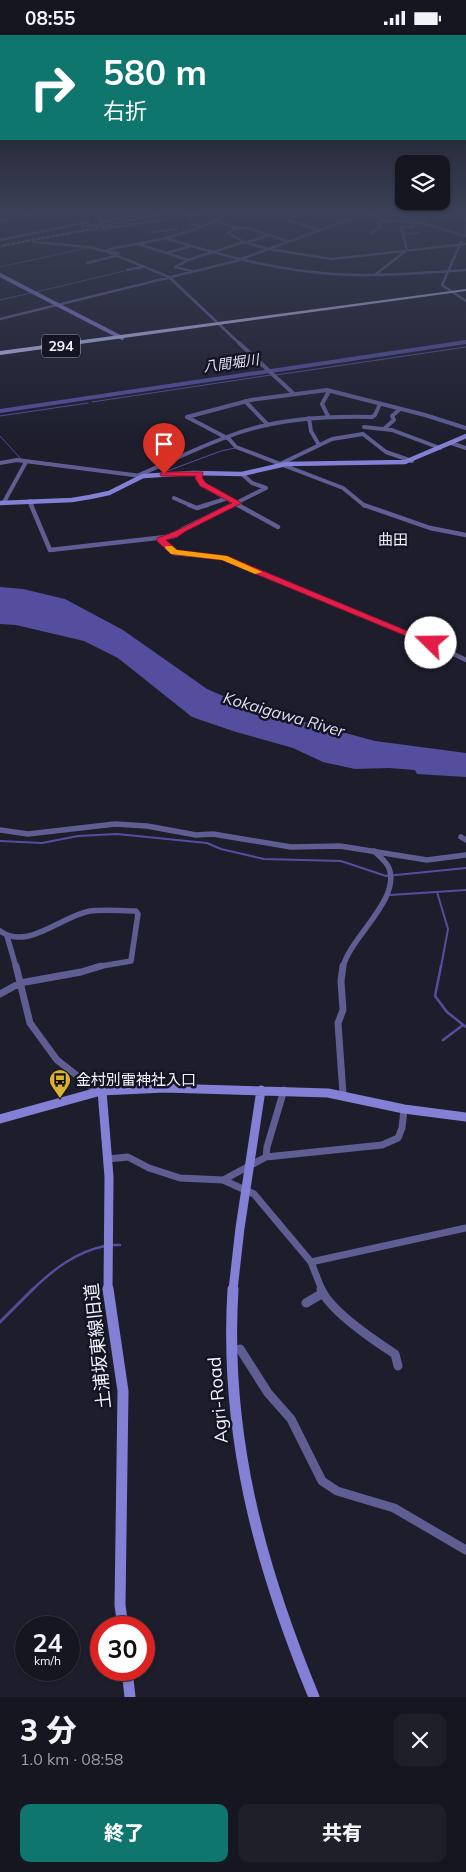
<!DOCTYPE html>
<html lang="ja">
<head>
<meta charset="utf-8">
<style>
	body { margin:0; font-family:Mulish,"Noto Sans JP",sans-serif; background:#1f1f2a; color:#f1f3f6; height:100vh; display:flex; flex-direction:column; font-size:19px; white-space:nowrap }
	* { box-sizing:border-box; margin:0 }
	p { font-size:16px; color:#9e9fa5 }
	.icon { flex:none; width:28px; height:28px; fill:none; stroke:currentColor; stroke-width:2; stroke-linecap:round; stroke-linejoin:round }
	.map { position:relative; height:1662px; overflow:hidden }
	.drawer { display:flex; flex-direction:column; background:#161621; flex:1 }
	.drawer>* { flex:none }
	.guide { position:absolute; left:0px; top:0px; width:466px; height:105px; box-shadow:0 1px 4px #0004,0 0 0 1px #35353f; background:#0f766e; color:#fff; overflow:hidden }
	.controls { position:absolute; left:395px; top:120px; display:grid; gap:10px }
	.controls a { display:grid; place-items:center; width:55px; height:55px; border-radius:10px; background:#161621; box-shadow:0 1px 4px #0004,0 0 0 1px #35353f; font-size:25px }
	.speed { position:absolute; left:15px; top:1581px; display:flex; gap:10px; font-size:25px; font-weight:700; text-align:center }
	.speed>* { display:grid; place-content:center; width:65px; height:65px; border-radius:50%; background:#161621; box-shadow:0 1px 4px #0004,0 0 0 1px #35353f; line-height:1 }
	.speed small { font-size:12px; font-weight:400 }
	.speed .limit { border:8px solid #d22; background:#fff; color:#111 }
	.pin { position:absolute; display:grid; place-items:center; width:42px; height:42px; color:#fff; margin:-51px -21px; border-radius:50% 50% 50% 0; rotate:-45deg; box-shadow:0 0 5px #0007 }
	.pin .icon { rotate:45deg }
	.me { position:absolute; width:55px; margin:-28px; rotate:292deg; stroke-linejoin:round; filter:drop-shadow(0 0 4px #0008) }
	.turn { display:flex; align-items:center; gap:18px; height:105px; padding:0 20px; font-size:22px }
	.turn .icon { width:65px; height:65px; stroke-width:2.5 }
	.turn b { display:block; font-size:35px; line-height:42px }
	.round { display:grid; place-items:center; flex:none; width:52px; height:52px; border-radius:10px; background:#1f1f2a }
	.headline { display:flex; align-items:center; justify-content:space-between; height:85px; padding:0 20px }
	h1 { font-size:30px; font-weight:800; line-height:38px }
	.action { display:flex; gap:10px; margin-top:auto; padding:10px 20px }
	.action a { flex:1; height:58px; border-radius:10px; background:#0f766e; color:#fff; font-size:20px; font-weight:800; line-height:58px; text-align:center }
	.action a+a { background:#1f1f2a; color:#f1f3f6 }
	.status { display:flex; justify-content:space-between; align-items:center; height:35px; padding:0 25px; background:#161621; direction:ltr }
	.status svg { height:14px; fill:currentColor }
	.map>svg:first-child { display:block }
	.water { fill:#554e9e }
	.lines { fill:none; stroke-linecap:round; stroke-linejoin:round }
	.stream-far3 { stroke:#554e9e; stroke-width:1 }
	.stream-far2 { stroke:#554e9e; stroke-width:2 }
	.stream-far1 { stroke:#554e9e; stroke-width:2.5 }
	.stream { stroke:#554e9e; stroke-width:3 }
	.river { fill:#554e9e; fill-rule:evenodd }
	.street-far5 { stroke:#5f5d92; stroke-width:2.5 }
	.street-far4 { stroke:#5f5d92; stroke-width:4 }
	.street-far3 { stroke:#5f5d92; stroke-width:4.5 }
	.street-far2 { stroke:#5f5d92; stroke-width:5.5 }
	.street-far1 { stroke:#5f5d92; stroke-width:7 }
	.street { stroke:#5f5d92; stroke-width:9 }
	.secondary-far3 { stroke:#8480d5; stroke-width:4 }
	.secondary-far2 { stroke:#8480d5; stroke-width:4.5 }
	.secondary-far1 { stroke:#8480d5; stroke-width:9 }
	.secondary { stroke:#8480d5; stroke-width:11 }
	.highway { fill:#c1c1f6; fill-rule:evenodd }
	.rail-casing { stroke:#898995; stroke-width:2 }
	.rail { stroke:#141422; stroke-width:1; stroke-dasharray:2.5; stroke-linecap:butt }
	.route { fill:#e11d48; stroke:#92132f }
	.slow { fill:#f59e0b }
	.labels { text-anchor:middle; stroke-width:5; stroke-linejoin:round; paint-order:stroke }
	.shield { fill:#141422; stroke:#afb0bb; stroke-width:1 }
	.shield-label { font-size:14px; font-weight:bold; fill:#f2f3fd }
	.far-water-label { font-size:14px; font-style:italic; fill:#dfe0f7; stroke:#141422 }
	.far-quarter-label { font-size:15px; fill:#f2f3fd; stroke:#141422 }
	.poi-label { font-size:15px; fill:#f2f3fd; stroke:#141422; text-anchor:start }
	.water-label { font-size:16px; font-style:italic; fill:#dfe0f7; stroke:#141422 }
	.near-street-label { font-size:18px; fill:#f2f3fd; stroke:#141422 }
</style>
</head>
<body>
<div class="status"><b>08:55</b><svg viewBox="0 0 49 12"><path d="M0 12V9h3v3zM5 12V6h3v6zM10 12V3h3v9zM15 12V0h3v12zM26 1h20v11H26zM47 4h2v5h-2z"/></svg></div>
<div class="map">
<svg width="466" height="1662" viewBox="0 0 466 1662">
	<rect width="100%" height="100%" fill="#1d1d2c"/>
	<path class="water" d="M0 552 23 554 65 564 123 595 207 654 246 671 375 706 466 718V742L417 739 415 735 389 733 355 734 323 727 293 713 236 697 192 682 118 623 84 606 16 590 0 589Z"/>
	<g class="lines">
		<path class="stream-far3" d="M0 232 87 213
			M36 257 124 236
			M0 265 31 258
			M276 340 466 312
			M92 367 271 340
			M0 381 88 368
			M0 401 21 424
			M162 438 221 416 235 413"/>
		<path class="stream-far2" d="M0 806 42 808 78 801 117 799 207 808 221 814 264 824 341 826 386 841 466 833
			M437 857 448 894 441 932
			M390 860 466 855"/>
		<path class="stream-far1" d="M441 931 435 961 447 977 466 992
			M443 1005 463 990
			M112 1210H120
			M32 1255C53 1235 75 1217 105 1211"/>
		<path class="stream" d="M0 1287 33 1254"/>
		<path class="river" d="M466 305V309L0 378V374Z"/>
		<path class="street-far5" d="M98 179 103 194 198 179
			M228 179C193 200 153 206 114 213L108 215V217L169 242 240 309
			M269 179 319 195
			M315 179 342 186
			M368 179 384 185 421 188 466 201
			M433 179 466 184
			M189 181 192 189 201 191
			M0 186 31 179
			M218 186 236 193H247L287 206
			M100 187 126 183 124 179
			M421 188 429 179
			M466 190V201
			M82 191 101 190
			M236 193 228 198 244 207 268 214 332 224 466 209
			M151 197 177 194
			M371 198 380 192 377 187 384 186
			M403 199 418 198
			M165 203C220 220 275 235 333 239 377 242 422 238 466 235
			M0 205 88 187V181L85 179
			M33 207 89 212 108 217
			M248 207 267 201
			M461 207 442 250 466 266
			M138 209 188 225 244 207
			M167 218 191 211
			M188 225 175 232 191 236
			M87 228 115 221 119 218 108 216
			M127 235 142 232
			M376 239 407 215 401 192H413L414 188
			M0 284 236 226 364 179"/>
		<path class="street-far4" d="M239 308 294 359
			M327 355 328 358 322 369 328 381
			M245 366 268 390
			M187 382 229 404 236 412 343 453 365 471
			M187 382 251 365 327 355 425 380 466 393
			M309 383 311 396 319 410
			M364 392 392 395 440 413
			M385 393 394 385 392 381 400 374
			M363 399 386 417 412 426
			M451 408 466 413
			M0 428 17 425 141 441
			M280 429 332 404 363 399
			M200 438 199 443 203 450 240 471
			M242 439 252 448 266 453
			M139 440C167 428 195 414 224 403 271 384 322 381 372 382L375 380 380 369
			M174 463 192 471
			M30 466 32 471
			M4 467 26 427
			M203 471 228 463
			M230 471 266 453"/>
		<path class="street-far3" d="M31 470 50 515 175 501 183 494 232 470
			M189 470 197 473 207 470
			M238 470 278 492
			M364 470 430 493 466 500
			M160 504 174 518 224 523 431 608 466 625"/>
		<path class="street-far2" d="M0 795 28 799 115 789 147 791 196 800 213 799 291 812 340 811 427 825 466 820
			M461 802 466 805
			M0 896C28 916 61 881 90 876 104 874 121 876 136 876L138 879 131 926 96 932
			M7 901 16 932
			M343 932C350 902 401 865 389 833 386 826 379 821 374 816"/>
		<path class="street-far1" d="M16 931 30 988 57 1025 98 1057
			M0 959 20 948 81 937 101 931
			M343 1059 338 988 343 975 341 946 343 931
			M266 1122 267 1112 284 1055
			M107 1124 128 1122 149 1133 180 1143 223 1145 254 1159 311 1227 322 1255
			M223 1145 266 1122 382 1110 398 1103 402 1093 404 1074
			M311 1227 466 1193"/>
		<path class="street" d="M321 1254C330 1276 375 1306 395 1319L398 1331
			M306 1268 323 1258
			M240 1314 268 1358 291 1384 322 1446 337 1456 394 1473 466 1515"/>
		<path class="secondary-far3" d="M0 240 122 303"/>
		<path class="secondary-far2" d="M0 468 72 465 90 462 109 458 143 441 193 438 242 439 286 429 405 427 466 401"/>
		<path class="secondary-far1" d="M102 1056 109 1142 108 1255
			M0 1084 101 1056 165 1053 328 1058 404 1074 466 1082
			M233 1255 240 1193 261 1055"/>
		<path class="secondary" d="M108 1254 123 1356 120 1570 123 1592
			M233 1254C224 1399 259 1529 314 1662
			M127 1635 130 1662"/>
		<path class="highway" d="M466 254V256L0 320V316Z"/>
		<g class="rail-casing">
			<path id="rail" d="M0 211 93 194 159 179"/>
		</g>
		<use href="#rail" class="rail"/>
	</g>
	<linearGradient id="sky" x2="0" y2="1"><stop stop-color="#101018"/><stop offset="0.43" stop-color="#3a4056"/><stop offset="1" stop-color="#3a4056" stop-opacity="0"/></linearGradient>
	<rect width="466" height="412" fill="url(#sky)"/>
	<path class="route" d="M164 437H203L202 443 206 448 242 468 186 496 177 502 166 505 177 515 227 521 436 608 435 610H428L222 525 171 519 157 506V503C179 497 209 478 232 468L200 451 195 443 196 441H161L160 439Z"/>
	<path class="slow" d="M166 511H172L177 515 227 521 262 537 255 539 222 525 171 519 165 513Z"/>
	<defs>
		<g id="bus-pin" transform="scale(1.125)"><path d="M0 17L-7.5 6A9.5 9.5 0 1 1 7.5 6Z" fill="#dcb233" stroke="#141422"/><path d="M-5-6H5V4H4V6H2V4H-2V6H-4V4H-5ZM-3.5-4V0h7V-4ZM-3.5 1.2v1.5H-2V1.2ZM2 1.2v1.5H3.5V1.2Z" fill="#111"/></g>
	</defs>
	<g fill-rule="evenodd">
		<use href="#bus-pin" x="60" y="1045"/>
	</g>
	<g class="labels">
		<rect class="shield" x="42" y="299.5" width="38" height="23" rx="4"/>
		<g class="shield-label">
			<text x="61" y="316">294</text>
		</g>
		<g class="far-water-label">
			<text transform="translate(231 328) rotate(-8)" y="5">八間堀川</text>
		</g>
		<g class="far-quarter-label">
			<text x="393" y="510">曲田</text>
		</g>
		<g class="poi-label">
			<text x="76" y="1050">金村別雷神社入口</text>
		</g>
		<g class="water-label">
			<text transform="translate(284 679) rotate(16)" y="6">Kokaigawa River</text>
		</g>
		<g class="near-street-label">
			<text transform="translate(98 1311) rotate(-96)" y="6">土浦坂東線旧道</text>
			<text transform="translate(218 1365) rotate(-95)" y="6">Agri-Road</text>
		</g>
	</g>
</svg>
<div class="controls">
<a><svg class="icon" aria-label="layers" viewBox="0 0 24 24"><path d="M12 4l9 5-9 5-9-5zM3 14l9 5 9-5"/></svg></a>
</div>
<div class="speed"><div>24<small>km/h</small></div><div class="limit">30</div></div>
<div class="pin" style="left:164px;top:439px;background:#d93025"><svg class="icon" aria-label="arrive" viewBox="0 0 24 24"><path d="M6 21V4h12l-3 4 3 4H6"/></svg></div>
<svg class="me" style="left:431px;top:608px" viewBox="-20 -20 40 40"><circle r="19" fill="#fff"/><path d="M0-13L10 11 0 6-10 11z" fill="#e11d48"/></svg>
<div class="guide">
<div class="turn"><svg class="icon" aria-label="right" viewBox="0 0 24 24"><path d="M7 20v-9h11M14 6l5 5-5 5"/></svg><div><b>580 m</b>右折</div></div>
</div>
</div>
<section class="drawer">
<div class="headline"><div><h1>3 分</h1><p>1.0 km · 08:58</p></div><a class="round"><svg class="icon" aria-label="close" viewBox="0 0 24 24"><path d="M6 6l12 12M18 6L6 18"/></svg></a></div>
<div class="action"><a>終了</a><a>共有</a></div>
</section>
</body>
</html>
